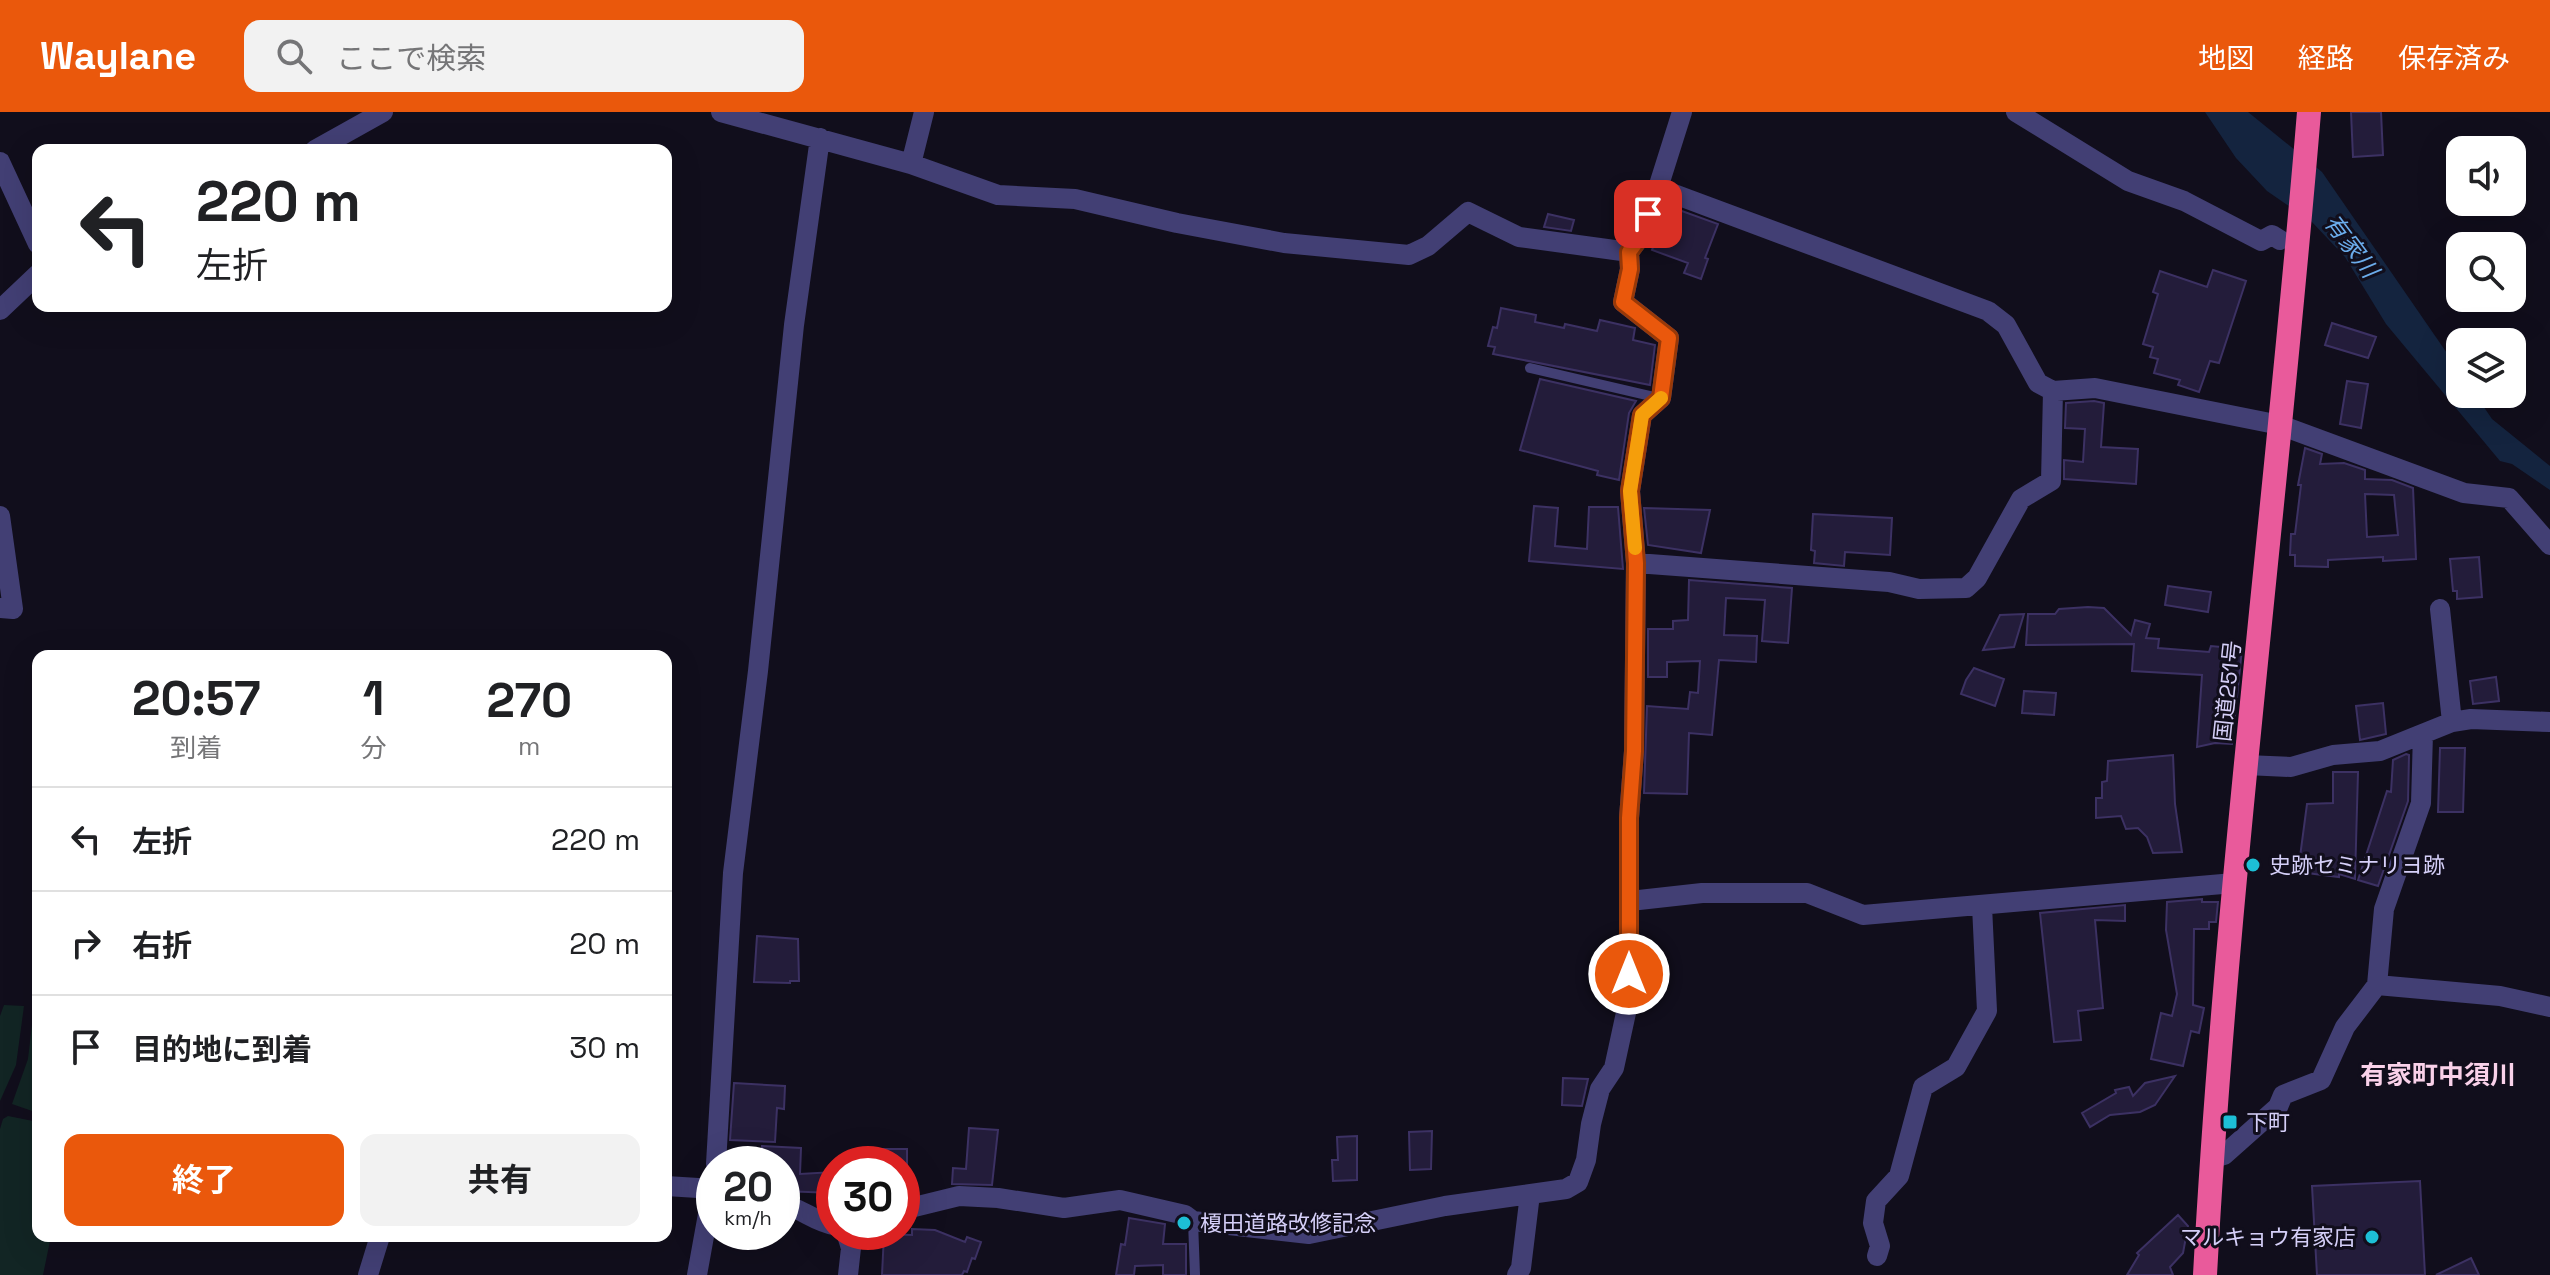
<!DOCTYPE html>
<html lang="ja">
<head>
<meta charset="utf-8">
<style>
	body { margin:0; font-family:"Space Grotesk","Noto Sans JP",sans-serif; background:#f2f2f2; color:#202124; height:100vh; display:flex; flex-direction:column; font-size:30px; white-space:nowrap }
	* { box-sizing:border-box; margin:0 }
	p { font-size:26px; color:#757577 }
	.icon { flex:none; width:44px; height:44px; fill:none; stroke:currentColor; stroke-width:2; stroke-linecap:round; stroke-linejoin:round }
	.map { position:relative; flex:1; overflow:hidden }
	.panel { position:absolute; left:32px; top:538px; width:640px; height:592px; display:flex; flex-direction:column; background:#fff; border-radius:16px; box-shadow:0 8px 32px #0002 }
	.panel>* { flex:none }
	.top-card { position:absolute; left:32px; top:32px; width:640px; height:168px; border-radius:16px; box-shadow:0 8px 32px #0002; background:#fff; color:#202124; overflow:hidden }
	.fabs { position:absolute; left:2446px; top:24px; display:grid; gap:16px }
	.fabs a { display:grid; place-items:center; width:80px; height:80px; border-radius:16px; background:#fff; box-shadow:0 8px 32px #0002; font-size:40px }
	.speed { position:absolute; left:696px; top:1034px; display:flex; gap:16px; font-size:40px; font-weight:700; text-align:center }
	.speed>* { display:grid; place-content:center; width:104px; height:104px; border-radius:50%; background:#fff; box-shadow:0 8px 32px #0002; line-height:1 }
	.speed small { font-size:20px; font-weight:400 }
	.speed .limit { border:12px solid #d22; background:#fff; color:#111 }
	.pin { position:absolute; display:grid; place-items:center; width:68px; height:68px; color:#fff; margin:-34px; border-radius:16px; box-shadow:0 4px 12px #0006 }
	.me { position:absolute; width:88px; margin:-44px; rotate:0deg; stroke-linejoin:round; filter:drop-shadow(0 0 6px #0008) }
	.turn { display:flex; align-items:center; gap:28px; height:168px; padding:0 32px; font-size:36px }
	.turn .icon { width:104px; height:104px; stroke-width:2.5 }
	.turn b { display:block; font-size:56px; line-height:68px }
	.eta { display:flex; justify-content:space-evenly; align-items:center; height:136px; text-align:center }
	.eta b { font-size:48px; font-weight:700; line-height:56px }
	.primary-button { display:flex; gap:16px; margin-top:auto; padding:16px 32px }
	.primary-button a { flex:1; height:92px; border-radius:16px; background:#ea580c; color:#fff; font-size:32px; font-weight:700; line-height:92px; text-align:center }
	.primary-button a+a { background:#f2f2f2; color:#202124 }
	ul { padding:0; list-style:none }
	li { display:flex; align-items:center; gap:24px; height:104px; padding:0 32px; border-top:2px solid #e0e0e0 }
	li div { flex:1 }
	li b { display:block; font-size:30px }
	li em { font-style:normal }
	header { display:flex; align-items:center; gap:48px; box-sizing:border-box; height:112px; padding:0 40px; background:#ea580c; color:#fff }
	header strong { font-size:38px }
	nav { display:flex; gap:44px; margin-inline-start:auto; font-size:28px }
	.search { width:560px; height:72px; background:#f2f2f2; display:flex; align-items:center; gap:20px; box-sizing:border-box; padding:0 28px; border-radius:16px; color:#757577; font-size:30px }
	.map>svg:first-child { display:block }
	.green { fill:#122524 }
	.water { fill:#14243f }
	.building { fill:#231c3a; stroke:#3c3163; stroke-width:2; fill-rule:evenodd }
	.lines { fill:none; stroke-linecap:round; stroke-linejoin:round }
	.lane { stroke:#423f74; stroke-width:10 }
	.street { stroke:#423f74; stroke-width:20 }
	.highway { stroke:#e95a9b; stroke-width:24 }
	.route-casing { stroke:#983908; stroke-width:20 }
	.route { stroke:#ea580c; stroke-width:14 }
	.slow { stroke:#f59e0b; stroke-width:14 }
	.poi-dot { fill:#1dbfd6; stroke:#110e1c; stroke-width:3 }
	.labels { text-anchor:middle; stroke-width:6; stroke-linejoin:round; paint-order:stroke }
	.street-label { font-size:22px; fill:#d5cff8; stroke:#110e1c }
	.poi-label { font-size:22px; fill:#d5cff8; stroke:#110e1c; text-anchor:start }
	.water-label { font-size:24px; font-style:italic; fill:#6baceb; stroke:#110e1c }
	.quarter-label { font-size:26px; font-weight:bold; fill:#f9d1e9; stroke:#110e1c }
</style>
</head>
<body>
<header>
<strong>Waylane</strong>
<div class="search"><svg class="icon" aria-label="search" viewBox="0 0 24 24"><circle cx="10" cy="10" r="6"/><path d="M15 15l6 6"/></svg>ここで検索</div>
<nav><a>地図</a><a>経路</a><a>保存済み</a></nav>
</header>
<div class="map">
<svg width="2550" height="1163" viewBox="0 0 2550 1163">
	<rect width="100%" height="100%" fill="#110e1c"/>
	<path class="green" d="M38 860V1001L12 992 28 947Z
		M4 893 24 894 16 953 0 989V904Z
		M8 1004 38 1010V1124H51L43 1163H0V1017L3 1007Z"/>
	<path class="water" d="M2205 0H2248L2322 60 2460 260V282H2475L2492 307 2550 354V378L2512 352 2500 349 2386 212 2345 145 2312 110 2267 79 2236 46Z"/>
	<path class="building" d="M2351 0H2381L2383 43 2353 45Z
		M1668 94 1718 112 1705 146 1708 147 1701 167 1684 161 1688 151 1652 138Z
		M1548 102 1574 108 1571 119 1544 115Z
		M2213 158 2246 169 2219 251 2210 249 2199 280 2178 273 2180 268 2154 261 2158 247 2150 245 2153 235 2143 232 2158 182 2153 180 2160 159 2207 175Z
		M1501 196 1536 203 1535 210 1564 216 1565 212 1597 219 1600 208 1635 216 1633 228 1655 233 1650 273 1493 242 1495 235 1488 234 1493 215 1497 216Z
		M2332 211 2376 225 2368 246 2325 233Z
		M1540 267 1636 289 1629 301 1619 368 1597 363 1598 359 1520 338Z
		M2347 269 2368 272 2361 316 2340 312Z
		M2094 289 2104 291 2101 335 2138 337 2136 372 2064 367V348L2083 350 2085 317 2065 316 2066 291Z
		M2305 336 2322 342 2320 352 2344 351 2365 358V367L2392 368 2413 376 2416 447 2383 449V445L2328 448V455L2295 454V443H2290L2291 422H2295L2301 373H2298ZM2365 382 2394 383 2398 423 2367 425Z
		M1534 394 1558 396 1555 434 1587 437 1589 395H1618L1623 457 1529 449Z
		M1644 396 1710 398 1701 441 1648 433Z
		M1813 402 1892 406 1890 443 1845 440 1844 454 1814 451 1815 439 1811 438Z
		M2479 445 2482 485 2457 487V479H2453L2450 447Z
		M1689 468 1792 476 1788 531 1762 529 1765 488 1726 486 1724 523 1757 524 1756 550 1719 548 1712 623 1689 621 1687 682 1644 681 1647 594 1688 597 1690 580 1698 581 1700 549 1667 550V565H1648V517H1673V509L1688 508Z
		M2168 474 2211 480 2208 500 2165 493Z
		M2088 495 2104 496 2131 523 2135 508 2150 512 2146 526 2159 527 2158 536 2209 540 2211 534 2242 537 2232 632 2215 631 2197 635 2202 563 2132 559 2134 532 2026 533 2028 502H2055L2059 497Z
		M2024 502 2014 535 1983 538 2000 503Z
		M1974 556 2004 567 1995 594 1961 582 1966 568Z
		M2496 565 2499 589 2473 592 2470 569Z
		M2024 579 2056 581 2054 603 2022 601Z
		M2383 591 2386 622 2360 628 2356 594Z
		M2440 636H2465L2463 700H2438Z
		M2406 642 2409 643 2408 689 2378 774 2358 768 2387 679 2391 680 2393 648Z
		M2173 643 2175 692 2182 740 2153 741 2147 725 2138 716 2126 717 2121 704 2096 706V686H2102V670L2107 669 2108 649Z
		M2333 660H2358L2355 767 2339 762V765L2298 760 2307 692 2333 691Z
		M2202 787V790H2218L2216 810H2209V817H2194L2193 893 2204 896 2199 921 2191 919 2183 954 2151 947 2161 901 2172 904 2177 882 2166 818 2167 790Z
		M2125 793V809L2095 808 2103 896 2078 899 2081 928 2054 930 2040 801Z
		M757 824 798 827 799 869H790V871L754 870Z
		M2175 964 2155 993 2140 1000 2110 1003 2090 1015 2082 1001 2116 981 2115 978 2129 975 2133 984 2145 971Z
		M1563 966 1588 967 1582 994 1562 993Z
		M734 971 785 974 784 997 777 996 775 1030 730 1028Z
		M969 1016 998 1018 992 1073 952 1072 953 1056 966 1057Z
		M1432 1019 1431 1057 1410 1058 1409 1020Z
		M1357 1024V1068L1333 1069 1332 1048H1338L1337 1025Z
		M762 1034 801 1036 800 1062 834 1060V1081L782 1079V1052H762Z
		M878 1037H907V1052H878Z
		M2420 1069 2425 1163H2317L2312 1074Z
		M2178 1103 2188 1114 2183 1141 2170 1155 2173 1163H2127L2139 1143 2137 1141Z
		M1129 1106 1165 1112 1163 1132H1186V1163H1163V1153L1135 1154 1134 1163H1116L1121 1132 1125 1133Z
		M912 1117 935 1118 965 1130 967 1125 981 1130 975 1147 972 1146 967 1160 964 1159 962 1163H882L884 1122 912 1123Z
		M2471 1146 2479 1163H2436Z"/>
	<g class="lines">
		<path class="lane" d="M1530 256 1659 286
			M1193 1109 1195 1163"/>
		<path class="street" d="M721 0 911 52 998 83 1075 87 1177 111 1284 131 1409 143 1428 134 1468 100 1519 125 1629 140
			M2016 0 2128 69 2184 89 2261 129 2272 123 2280 128
			M315 38 383 0
			M0 50 38 132
			M911 52 924 0
			M1658 76 1988 199 2006 213 2038 271 2053 279 2095 276 2280 313 2464 381 2509 386 2550 433
			M0 198 38 162
			M0 404 13 497 0 496
			M1636 451 1889 470 1919 477 1966 476 1977 466 2021 387 2051 369 2053 279
			M2440 497 2452 610
			M2246 653 2291 655 2333 643 2380 639 2452 610 2471 607 2550 610
			M1630 789 1702 781H1807L1863 803 2234 771
			M2377 873 2500 884 2550 895
			M2211 1047 2224 1043 2278 995 2283 983 2321 968 2345 915 2377 873 2384 797 2421 691 2423 622
			M716 1052 733 761 758 559 794 213 820 26
			M666 1074 714 1077
			M782 1092C801 1096 815 1110 834 1113
			M902 1098 959 1084 998 1086 1064 1096 1120 1088 1185 1103 1193 1109 1309 1122 1445 1094 1566 1077 1578 1070 1586 1048 1591 1012 1600 977 1614 956 1629 887V706L1634 639 1636 451 1630 379 1642 303 1661 286 1669 226 1623 190 1630 157 1629 140 1638 128 1658 76 1682 0
			M846 1120 851 1136 848 1163
			M1877 1144 1880 1134 1873 1111 1876 1089 1899 1064 1923 975 1956 955 1987 899 1982 794
			M368 1163 380 1124
			M697 1163 714 1069
			M1517 1163 1521 1156 1530 1082"/>
		<path class="highway" d="M2205 1163C2226 774 2277 388 2309 0"/>
	</g>
	<g class="lines">
		<g class="route-casing">
			<path id="route" d="M1629 862V706L1634 639 1636 451 1630 379 1642 303 1661 286 1669 226 1623 190 1630 157 1629 140 1638 128 1648 102"/>
		</g>
		<use href="#route" class="route"/>
		<path class="slow" d="M1635 436 1630 379 1642 303 1661 286"/>
	</g>
	<g class="poi-dot">
		<circle cx="2253" cy="753" r="8"/>
		<rect x="2222" y="1002" width="16" height="16" rx="4"/>
		<circle cx="1184" cy="1111" r="8"/>
		<circle cx="2372" cy="1125" r="8"/>
	</g>
	<g class="labels">
		<g class="street-label">
			<text transform="translate(2227 579) rotate(-84)" y="8">国道251号</text>
		</g>
		<g class="poi-label">
			<text x="2269" y="761">史跡セミナリヨ跡</text>
			<text x="2246" y="1018">下町</text>
			<text x="1200" y="1119">榎田道路改修記念</text>
			<text x="2356" y="1133" text-anchor="end">マルキョウ有家店</text>
		</g>
		<g class="water-label">
			<text transform="translate(2351 134) rotate(53)" y="8">有家川</text>
		</g>
		<g class="quarter-label">
			<text x="2438" y="972">有家町中須川</text>
		</g>
	</g>
</svg>
<div class="fabs">
<a><svg class="icon" aria-label="sound" viewBox="0 0 24 24"><path d="M4 9h4l5-4v14l-5-4H4zM17 9q2 3 0 6"/></svg></a>
<a><svg class="icon" aria-label="search" viewBox="0 0 24 24"><circle cx="10" cy="10" r="6"/><path d="M15 15l6 6"/></svg></a>
<a><svg class="icon" aria-label="layers" viewBox="0 0 24 24"><path d="M12 4l9 5-9 5-9-5zM3 14l9 5 9-5"/></svg></a>
</div>
<div class="speed"><div>20<small>km/h</small></div><div class="limit">30</div></div>
<div class="pin" style="left:1648px;top:102px;background:#d93025"><svg class="icon" aria-label="arrive" viewBox="0 0 24 24"><path d="M6 21V4h12l-3 4 3 4H6"/></svg></div>
<svg class="me" style="left:1629px;top:862px" viewBox="-20 -20 40 40"><circle r="17" fill="#ea580c" stroke="#fff" stroke-width="3"/><path d="M0-11L8 9 0 5-8 9z" fill="#fff"/></svg>
<div class="top-card">
<div class="turn"><svg class="icon" aria-label="left" viewBox="0 0 24 24"><path d="M17 20v-9H6M10 6l-5 5 5 5"/></svg><div><b>220 m</b>左折</div></div>
</div>
<section class="panel">
<div class="eta">
<div><b>20:57</b><p>到着</p></div>
<div><b>1</b><p>分</p></div>
<div><b>270</b><p>m</p></div>
</div>
<ul>
<li><svg class="icon" aria-label="left" viewBox="0 0 24 24"><path d="M17 20v-9H6M10 6l-5 5 5 5"/></svg><div><b>左折</b></div><em>220 m</em></li>
<li><svg class="icon" aria-label="right" viewBox="0 0 24 24"><path d="M7 20v-9h11M14 6l5 5-5 5"/></svg><div><b>右折</b></div><em>20 m</em></li>
<li><svg class="icon" aria-label="arrive" viewBox="0 0 24 24"><path d="M6 21V4h12l-3 4 3 4H6"/></svg><div><b>目的地に到着</b></div><em>30 m</em></li>
</ul>
<div class="primary-button"><a>終了</a><a>共有</a></div>
</section>
</div>
</body>
</html>
